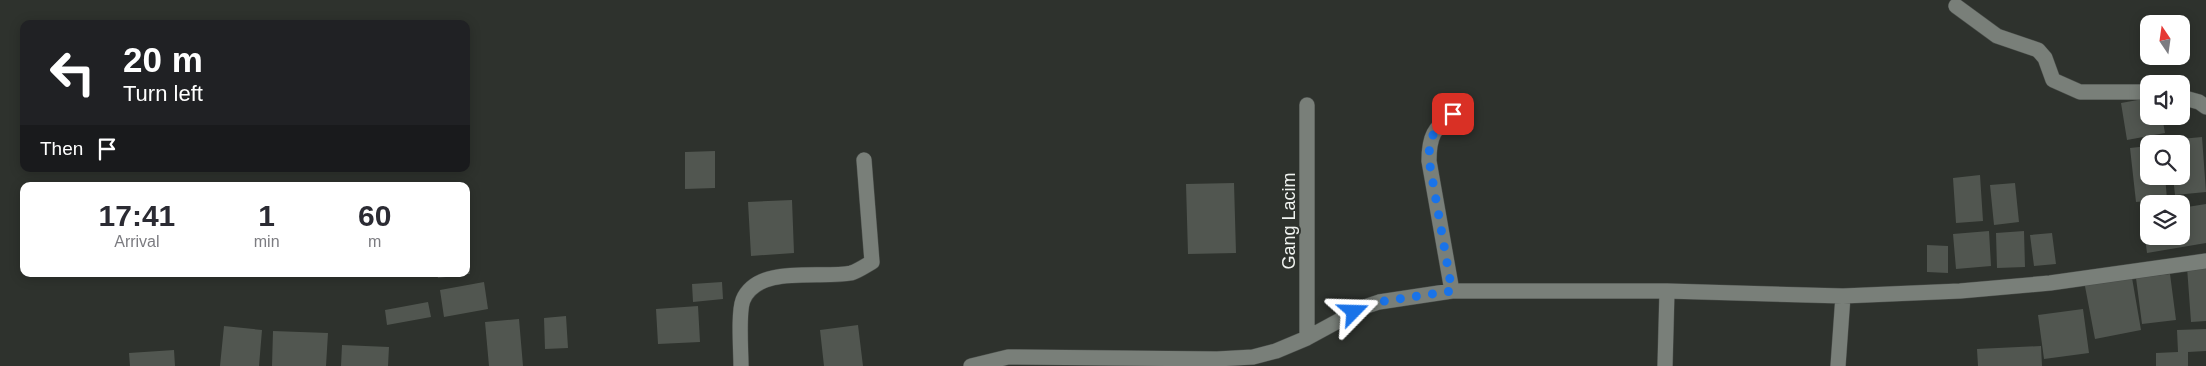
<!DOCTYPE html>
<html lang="en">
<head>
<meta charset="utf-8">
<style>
	body { margin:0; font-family:Helvetica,sans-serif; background:#f7f7f7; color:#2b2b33; height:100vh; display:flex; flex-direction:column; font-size:19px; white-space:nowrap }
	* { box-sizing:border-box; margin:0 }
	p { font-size:16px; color:#7c7c81 }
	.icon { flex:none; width:28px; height:28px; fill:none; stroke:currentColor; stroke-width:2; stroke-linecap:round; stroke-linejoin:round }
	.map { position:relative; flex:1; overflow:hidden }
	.drawer { position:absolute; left:20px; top:182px; width:450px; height:95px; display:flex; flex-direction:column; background:#fff; border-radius:10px; box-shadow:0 2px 12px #0003 }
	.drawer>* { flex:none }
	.guide { position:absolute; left:20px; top:20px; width:450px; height:152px; border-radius:10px; box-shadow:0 2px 12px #0003; background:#202124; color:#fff; overflow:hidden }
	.needle { width:32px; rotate:347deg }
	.buttons { position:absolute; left:2140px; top:15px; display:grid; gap:10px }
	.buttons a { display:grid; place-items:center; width:50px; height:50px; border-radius:10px; background:#fff; box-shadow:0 2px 12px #0003; font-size:25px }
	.pin { position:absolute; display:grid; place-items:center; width:42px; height:42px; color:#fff; margin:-21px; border-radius:10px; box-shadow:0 2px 8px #0006 }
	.me { position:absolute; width:55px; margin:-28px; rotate:68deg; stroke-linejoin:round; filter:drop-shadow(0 0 4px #0008) }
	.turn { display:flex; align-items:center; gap:18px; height:105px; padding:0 20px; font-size:22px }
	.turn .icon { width:65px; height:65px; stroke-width:2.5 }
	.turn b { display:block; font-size:35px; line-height:42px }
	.then { display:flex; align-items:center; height:48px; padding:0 20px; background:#0003; gap:10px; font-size:19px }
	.eta { display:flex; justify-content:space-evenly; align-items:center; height:85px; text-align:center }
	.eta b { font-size:30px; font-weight:800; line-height:35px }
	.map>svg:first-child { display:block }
	.building { fill:#515650 }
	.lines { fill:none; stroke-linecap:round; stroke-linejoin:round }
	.street-casing { stroke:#4a4e4a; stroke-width:16 }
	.street { stroke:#797f79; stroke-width:15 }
	.route { stroke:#1a73e8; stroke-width:9; stroke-dasharray:0 16.2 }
	.labels { text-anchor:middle; stroke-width:4; stroke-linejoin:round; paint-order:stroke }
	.street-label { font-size:18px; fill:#f0f3f0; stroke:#2e322d }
</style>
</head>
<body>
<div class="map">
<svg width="2206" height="366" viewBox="0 0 2206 366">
	<rect width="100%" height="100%" fill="#2e322d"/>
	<path class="building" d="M2149 98V116H2162L2165 133 2127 140 2121 103Z
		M2202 137 2206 192 2175 195 2173 176H2181V144H2170V140Z
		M2149 146V176H2165L2167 199 2136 202 2130 148Z
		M715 151V188L685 189V152Z
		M1980 175 1983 221 1956 223 1953 178Z
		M1234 183 1236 253 1188 254 1186 184Z
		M2015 183 2019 222 1994 225 1990 185Z
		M792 200 794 253 751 256 748 202Z
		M2206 204V243L2147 253 2142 214 2149 213V236H2181V208Z
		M1989 231 1991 266 1956 269 1953 234Z
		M2024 231 2025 267 1997 268 1996 233Z
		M2052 233 2056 264 2034 266 2030 235Z
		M1927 245 1948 246V273L1927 272Z
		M466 253 470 274H466Z
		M2206 266V321L2191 322 2187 267Z
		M2131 272 2141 330 2095 339 2084 281Z
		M437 274H462V275L438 278Z
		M2170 274 2176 320 2142 324 2136 278Z
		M484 282 488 309 444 317 440 290Z
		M722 282 723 299 693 302 692 284Z
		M428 302 431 317 387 325 385 310Z
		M698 306 700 342 658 344 656 309Z
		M2083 309 2089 353 2044 359 2038 315Z
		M566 316 568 348 545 349 544 318Z
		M519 319 523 366H489L485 322Z
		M858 325 863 366H824L820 330Z
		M224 326 262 330 259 366H220Z
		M2206 329V351L2188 352V366H2156V353L2178 352 2177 330Z
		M273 331 328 333 326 366H272Z
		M342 345 389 347 388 366H341Z
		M2041 346 2042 366H1978L1977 349Z
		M174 350 175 366H130L129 353Z"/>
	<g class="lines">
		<g class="street-casing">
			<path id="street" d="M1956 6 1997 36 2038 50 2045 58 2053 80 2080 92H2149
				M2181 97 2199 102 2206 107
				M1452 291 1429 161C1429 136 1434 128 1453 114
				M1307 338V105
				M741 366C741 351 738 313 743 300 758 264 821 279 851 273 858 271 865 266 872 262L864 160
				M971 366 1008 357 1217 359 1253 357 1276 351 1307 338 1364 307 1379 302 1452 291H1667L1843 296 1960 291 2050 283 2206 261
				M1665 366 1667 291
				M1838 366 1843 296"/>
		</g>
		<use href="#street" class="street"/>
	</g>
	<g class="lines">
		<path class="route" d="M1354 312 1378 302 1452 291 1429 160C1429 136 1434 128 1453 114"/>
	</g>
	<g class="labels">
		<g class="street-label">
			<text transform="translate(1289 221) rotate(-90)" y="6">Gang Lacim</text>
		</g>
	</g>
</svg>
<div class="buttons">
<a><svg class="needle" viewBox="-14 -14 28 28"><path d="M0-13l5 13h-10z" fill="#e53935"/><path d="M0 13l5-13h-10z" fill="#7c7c81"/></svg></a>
<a><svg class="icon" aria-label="sound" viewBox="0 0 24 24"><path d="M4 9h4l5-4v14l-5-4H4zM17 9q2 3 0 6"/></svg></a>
<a><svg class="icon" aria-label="search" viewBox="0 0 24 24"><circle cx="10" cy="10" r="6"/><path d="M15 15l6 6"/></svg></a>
<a><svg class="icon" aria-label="layers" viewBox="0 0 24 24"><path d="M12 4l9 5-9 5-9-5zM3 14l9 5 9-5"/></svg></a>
</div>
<div class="pin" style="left:1453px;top:114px;background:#d93025"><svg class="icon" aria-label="arrive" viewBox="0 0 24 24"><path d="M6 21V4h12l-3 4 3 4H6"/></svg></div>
<svg class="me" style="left:1354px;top:312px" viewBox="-20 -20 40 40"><path d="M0-17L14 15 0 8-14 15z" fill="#1a73e8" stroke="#fff" stroke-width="4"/></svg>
<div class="guide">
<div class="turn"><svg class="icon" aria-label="left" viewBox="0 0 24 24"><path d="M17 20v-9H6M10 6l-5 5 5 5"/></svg><div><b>20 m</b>Turn left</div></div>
<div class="then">Then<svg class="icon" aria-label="arrive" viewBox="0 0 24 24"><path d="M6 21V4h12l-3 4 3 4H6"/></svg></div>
</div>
<section class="drawer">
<div class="eta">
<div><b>17:41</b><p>Arrival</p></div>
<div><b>1</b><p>min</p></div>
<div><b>60</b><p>m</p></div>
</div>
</section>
</div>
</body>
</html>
